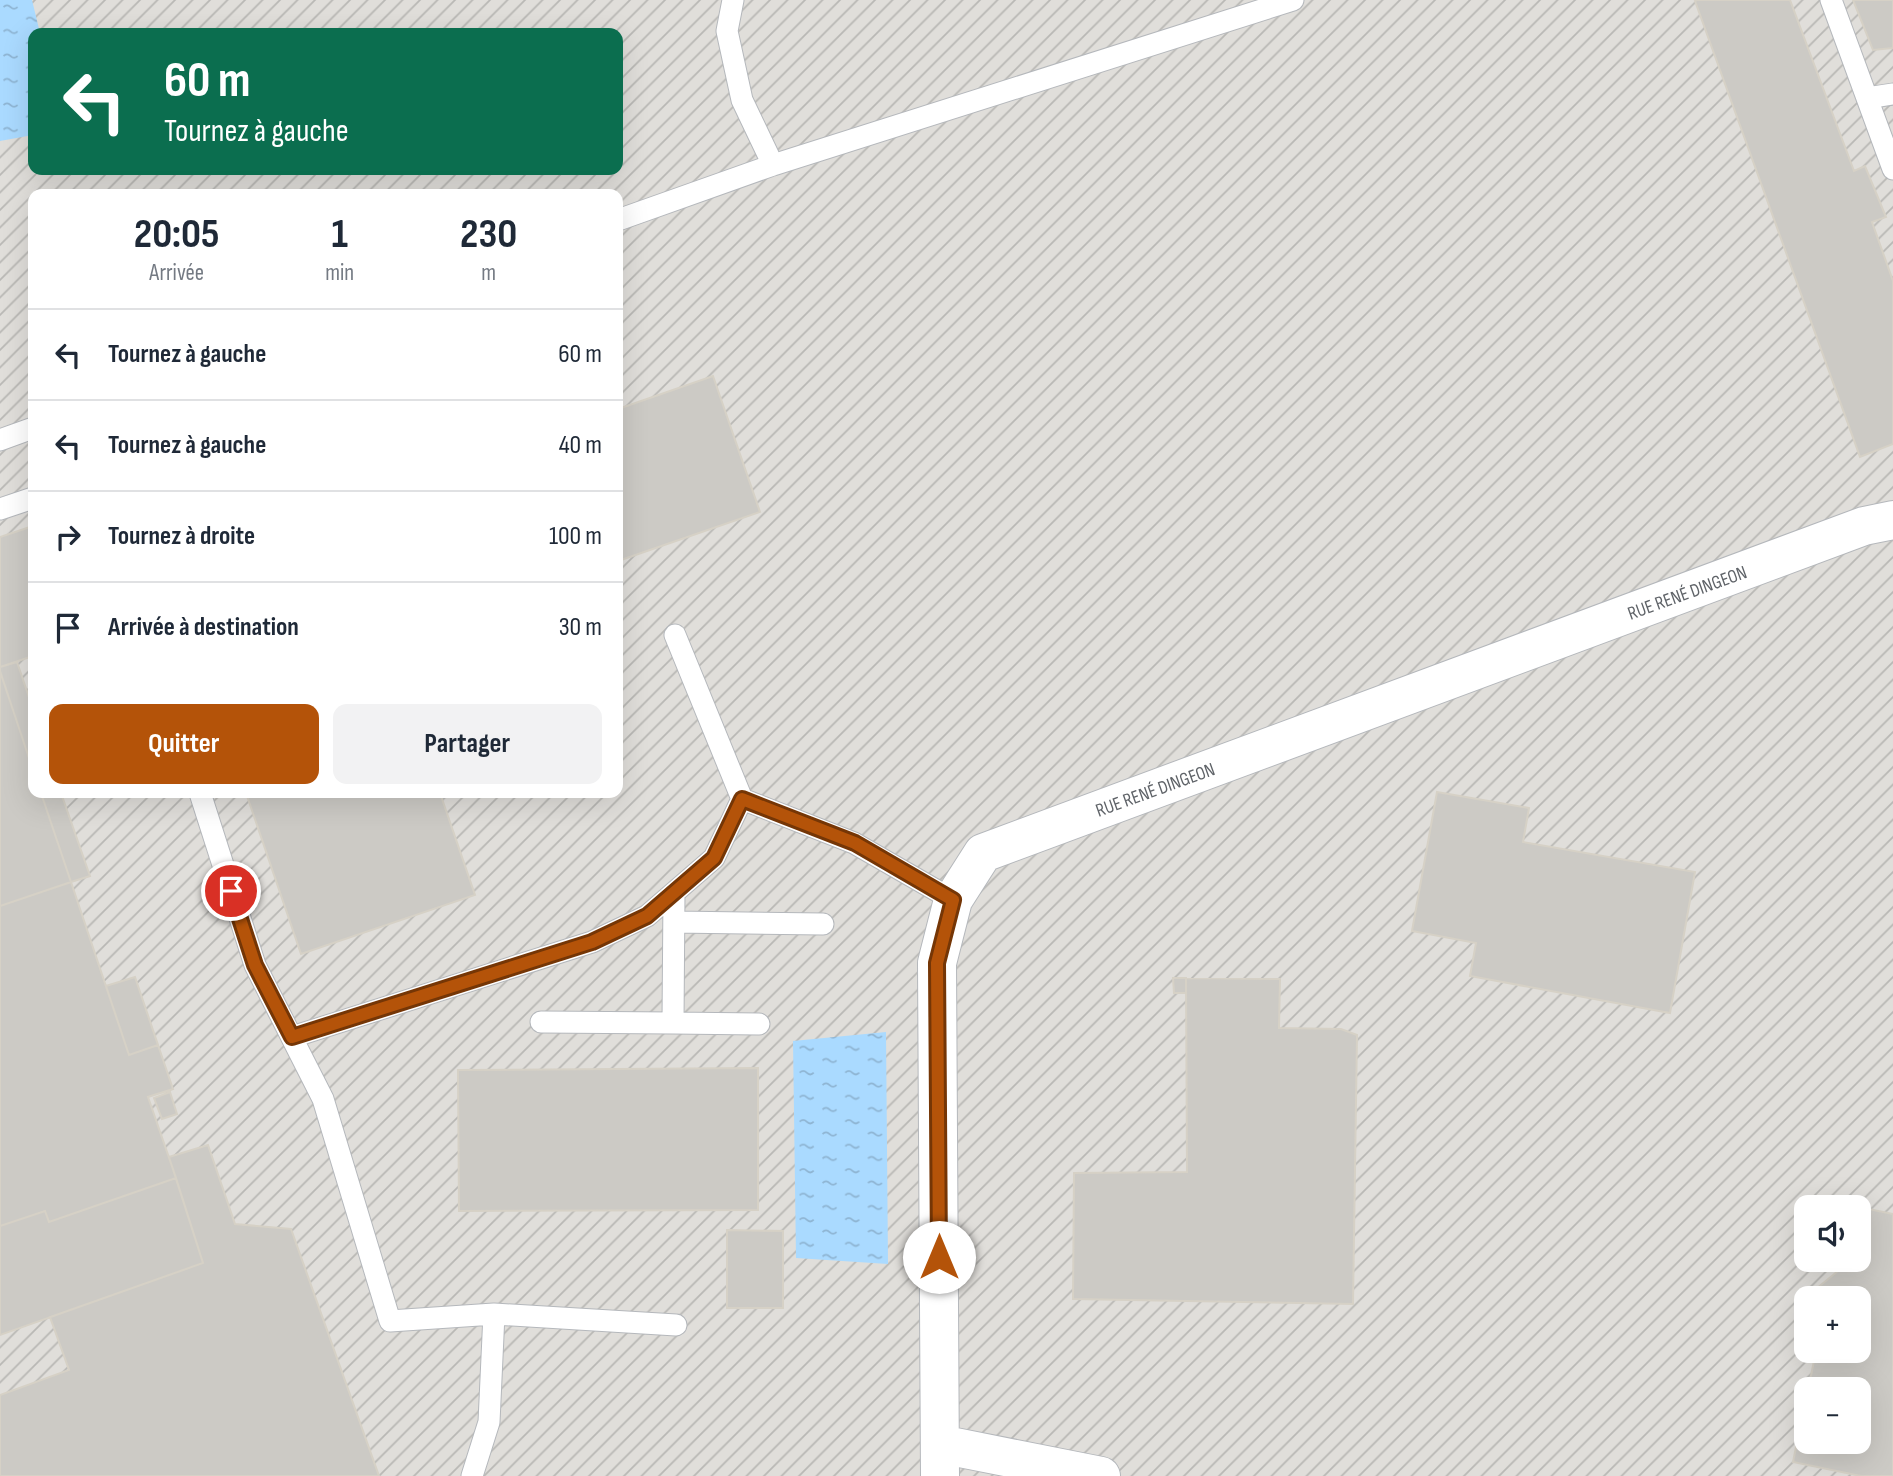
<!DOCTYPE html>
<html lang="fr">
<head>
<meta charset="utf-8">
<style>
	body { margin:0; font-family:"Sofia Sans Condensed",sans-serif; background:#f2f2f3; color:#1f2937; height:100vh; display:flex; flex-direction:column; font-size:26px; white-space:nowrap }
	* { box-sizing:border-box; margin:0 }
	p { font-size:23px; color:#747a83 }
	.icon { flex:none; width:38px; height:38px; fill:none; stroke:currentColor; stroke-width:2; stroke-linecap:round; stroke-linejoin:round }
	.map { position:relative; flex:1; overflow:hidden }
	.sheet { position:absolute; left:28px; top:189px; width:595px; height:609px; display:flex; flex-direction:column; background:#fff; border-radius:14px; box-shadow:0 7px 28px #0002 }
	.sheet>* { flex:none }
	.guide { position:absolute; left:28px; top:28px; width:595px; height:147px; border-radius:14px; box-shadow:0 7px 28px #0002; background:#0b6e4f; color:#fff; overflow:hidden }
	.controls { position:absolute; left:1794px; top:1195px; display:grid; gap:14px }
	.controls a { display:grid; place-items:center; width:77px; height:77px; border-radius:14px; background:#fff; box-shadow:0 7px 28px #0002; font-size:35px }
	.pin { position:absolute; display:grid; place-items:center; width:60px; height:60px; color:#fff; margin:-30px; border:4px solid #fff; border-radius:50%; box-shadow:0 2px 7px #0007 }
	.me { position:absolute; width:77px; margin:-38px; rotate:0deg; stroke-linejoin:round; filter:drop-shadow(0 0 5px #0008) }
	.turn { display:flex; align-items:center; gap:24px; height:147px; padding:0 21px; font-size:32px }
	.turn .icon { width:91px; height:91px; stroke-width:2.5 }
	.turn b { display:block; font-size:49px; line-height:60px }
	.eta { display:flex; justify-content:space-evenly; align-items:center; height:119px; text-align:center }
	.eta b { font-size:42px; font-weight:700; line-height:49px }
	.action { display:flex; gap:14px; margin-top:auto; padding:14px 21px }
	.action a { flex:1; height:80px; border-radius:14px; background:#b45309; color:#fff; font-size:28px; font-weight:700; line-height:80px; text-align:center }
	.action a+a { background:#f2f2f3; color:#1f2937 }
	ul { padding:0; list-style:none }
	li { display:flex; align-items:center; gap:21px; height:91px; padding:0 21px; border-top:2px solid #e0e1e3 }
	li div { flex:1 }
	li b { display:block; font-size:26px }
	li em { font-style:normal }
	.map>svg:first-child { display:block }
	.industrial { fill:url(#industrial-furrows); fill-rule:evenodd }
	.water { fill:url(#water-ripples) }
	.building { fill:#cccac5; stroke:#d6d1c6; stroke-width:2 }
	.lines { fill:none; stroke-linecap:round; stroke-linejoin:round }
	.service-casing { stroke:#b5b8bc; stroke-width:23 }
	.minor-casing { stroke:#b5b8bc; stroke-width:40 }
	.service { stroke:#fff; stroke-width:21 }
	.minor { stroke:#fff; stroke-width:38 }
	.route-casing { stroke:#753606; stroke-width:18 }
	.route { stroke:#b45309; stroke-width:12 }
	.labels { text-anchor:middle; stroke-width:7; stroke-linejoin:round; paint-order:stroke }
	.street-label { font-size:19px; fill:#5f6368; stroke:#fff }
</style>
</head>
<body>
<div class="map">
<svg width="1893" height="1476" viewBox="0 0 1893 1476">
	<defs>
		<pattern id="industrial-furrows" width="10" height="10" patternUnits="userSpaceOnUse" patternTransform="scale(1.75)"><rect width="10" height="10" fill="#e0deda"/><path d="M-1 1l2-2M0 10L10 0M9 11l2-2" fill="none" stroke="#b9b8b5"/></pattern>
		<pattern id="water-ripples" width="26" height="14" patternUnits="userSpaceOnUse" patternTransform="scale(1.75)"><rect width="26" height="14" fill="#aadaff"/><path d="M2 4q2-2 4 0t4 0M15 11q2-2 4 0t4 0" fill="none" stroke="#8eb4d2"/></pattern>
	</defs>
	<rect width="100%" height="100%" fill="#f1efe8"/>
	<path class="industrial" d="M0 0H1893V1476H0ZM33 33H618V170H33ZM33 194H618V793H33ZM1806 1208H1858V1260H1806ZM1806 1298H1858V1351H1806ZM1806 1390H1858V1442H1806Z"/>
	<path class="water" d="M0 0H32L40 33H33V135L0 141Z
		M886 1032 888 1264 796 1258 793 1041Z"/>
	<path class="building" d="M1697 0H1790L1854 171 1865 166 1886 217 1872 222 1893 281V444L1860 457 1695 1Z
		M1853 0H1893V48L1873 50Z
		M713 376 760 512 618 561V409Z
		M33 526V656L0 667V537Z
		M17 662 33 709V770L0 671V667Z
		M0 671 33 770V793H41L71 882 0 906Z
		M1437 792 1529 808 1523 842 1695 872 1670 1013 1470 976 1476 943 1412 931Z
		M41 793H61L90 876 71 882Z
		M246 793H440L475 895 301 954Z
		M71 882 129 1055 158 1045 173 1089 148 1097 176 1178 49 1222 45 1211 0 1226V906Z
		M135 977 158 1045 129 1055 106 986Z
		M1173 978H1186V993H1174Z
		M1186 978 1280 979 1279 1028 1341 1029 1357 1035 1353 1304 1073 1299 1074 1173 1187 1172Z
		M758 1068V1210L459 1211 458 1070Z
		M170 1092 177 1114 162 1119 154 1098Z
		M208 1145 235 1224 291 1229 379 1476H0V1395L69 1370 50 1317 203 1263 169 1157Z
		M176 1178 203 1263 0 1335V1226L45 1211 49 1222Z
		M1854 1206 1893 1214V1476H1861L1793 1462 1806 1398V1442H1858V1390H1808L1816 1351H1858V1298H1813L1811 1293 1838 1271 1841 1260H1858V1208Z
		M727 1230 783 1231V1308H727Z"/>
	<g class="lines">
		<g class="service-casing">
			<path id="service" d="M733 0 727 31 742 100 773 165
				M1831 0 1893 169
				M1867 98 1893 94
				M618 220 773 165 1293 0
				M0 440 33 428
				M0 509 33 498
				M200 793 255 965 323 1099 390 1321 494 1314 489 1422 472 1476
				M742 799 854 843 953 900
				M674 922 823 924
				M541 1022 673 1023 674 893
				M673 1023 759 1024
				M292 1037 592 942 647 916 714 858 742 799 675 635
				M494 1314 676 1325"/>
		</g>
		<g class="minor-casing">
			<path id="minor" d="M940 1444 1101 1476
				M940 1476 937 963 953 900 983 853 1864 526 1893 520"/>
		</g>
		<use href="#service" class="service"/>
		<use href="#minor" class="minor"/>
	</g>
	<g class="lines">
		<g class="route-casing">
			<path id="route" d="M231 891 255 965 292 1037 592 942 647 916 714 858 742 799 855 843 953 900 937 963 939 1257"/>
		</g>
		<use href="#route" class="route"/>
	</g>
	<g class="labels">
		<g class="street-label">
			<text transform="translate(1687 592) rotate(-20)" y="7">RUE RENÉ DINGEON</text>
			<text transform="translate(1155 789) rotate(-20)" y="7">RUE RENÉ DINGEON</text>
		</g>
	</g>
</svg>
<div class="controls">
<a><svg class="icon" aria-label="sound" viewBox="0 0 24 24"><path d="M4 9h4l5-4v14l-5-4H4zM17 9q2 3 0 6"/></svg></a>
<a>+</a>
<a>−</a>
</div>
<div class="pin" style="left:231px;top:891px;background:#d93025"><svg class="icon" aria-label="arrive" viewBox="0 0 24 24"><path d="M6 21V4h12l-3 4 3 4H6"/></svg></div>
<svg class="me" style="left:939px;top:1257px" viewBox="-20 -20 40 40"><circle r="19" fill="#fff"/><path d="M0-13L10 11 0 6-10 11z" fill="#b45309"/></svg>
<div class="guide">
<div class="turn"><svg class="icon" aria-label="left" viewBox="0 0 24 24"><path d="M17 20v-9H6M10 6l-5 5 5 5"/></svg><div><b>60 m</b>Tournez à gauche</div></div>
</div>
<section class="sheet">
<div class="eta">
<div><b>20:05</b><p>Arrivée</p></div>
<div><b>1</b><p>min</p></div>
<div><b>230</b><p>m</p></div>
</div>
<ul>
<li><svg class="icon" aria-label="left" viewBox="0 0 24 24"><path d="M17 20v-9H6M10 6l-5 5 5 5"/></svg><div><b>Tournez à gauche</b></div><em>60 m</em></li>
<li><svg class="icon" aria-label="left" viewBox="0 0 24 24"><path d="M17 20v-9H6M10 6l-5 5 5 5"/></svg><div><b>Tournez à gauche</b></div><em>40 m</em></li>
<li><svg class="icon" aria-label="right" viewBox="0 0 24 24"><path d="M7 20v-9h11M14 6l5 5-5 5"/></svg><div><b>Tournez à droite</b></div><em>100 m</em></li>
<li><svg class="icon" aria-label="arrive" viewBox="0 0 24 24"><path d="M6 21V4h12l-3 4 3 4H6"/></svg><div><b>Arrivée à destination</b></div><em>30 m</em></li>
</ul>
<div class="action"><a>Quitter</a><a>Partager</a></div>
</section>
</div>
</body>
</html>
